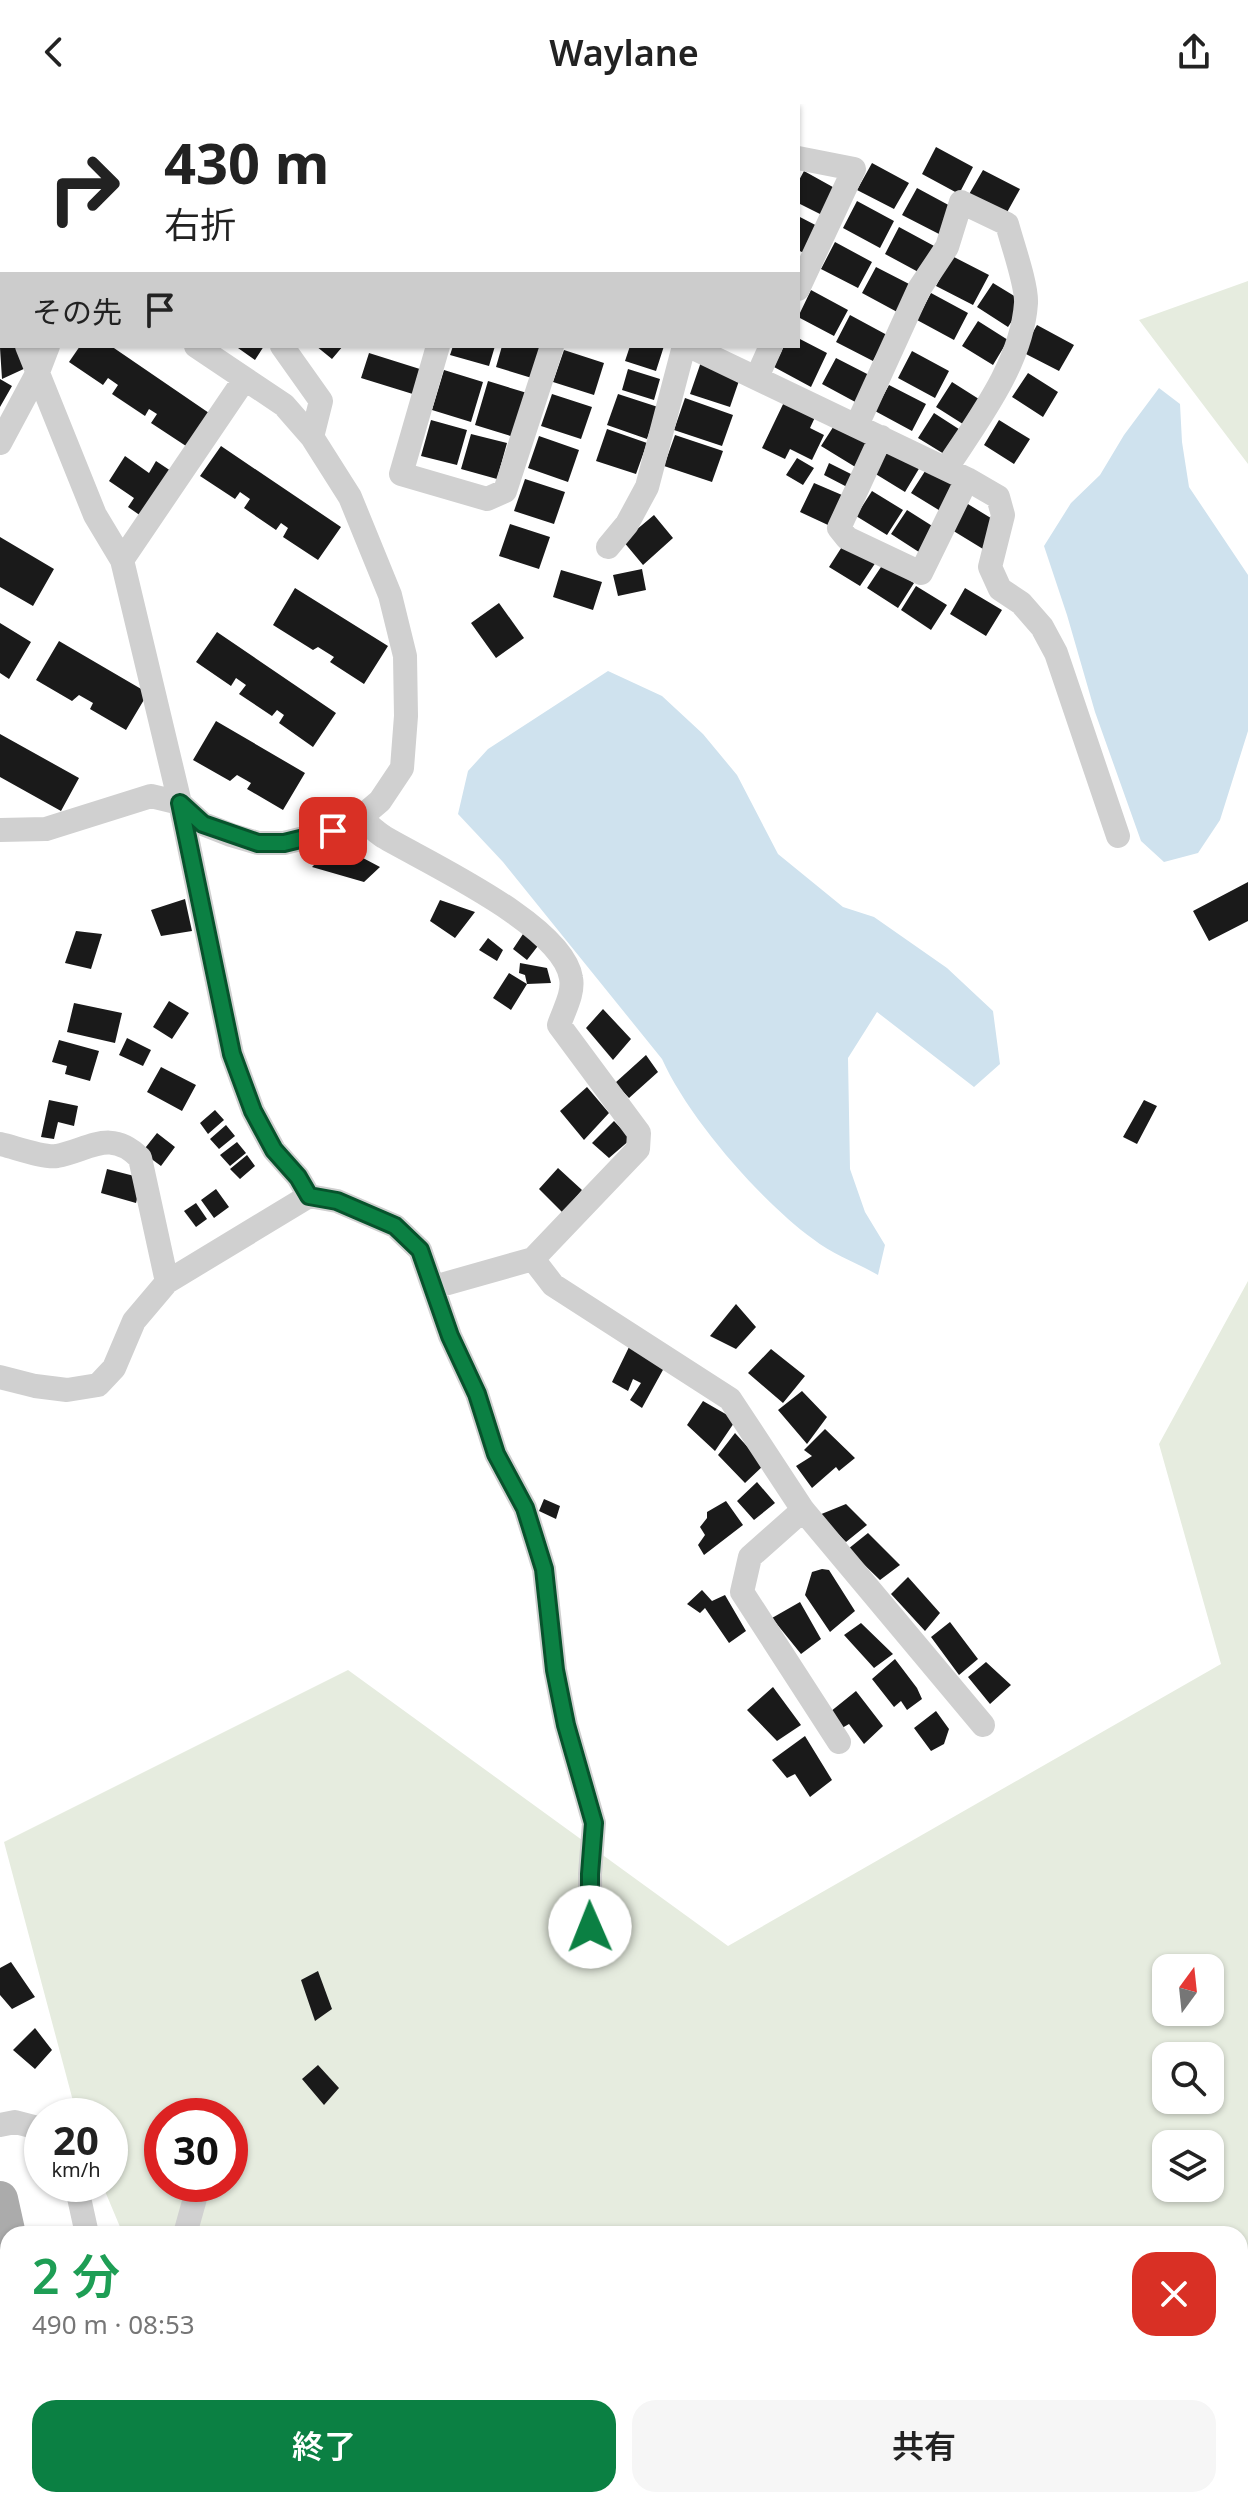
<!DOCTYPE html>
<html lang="ja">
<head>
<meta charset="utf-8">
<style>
	body { margin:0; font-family:"Noto Sans","Noto Sans JP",sans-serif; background:#f6f6f6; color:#222; height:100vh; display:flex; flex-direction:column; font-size:30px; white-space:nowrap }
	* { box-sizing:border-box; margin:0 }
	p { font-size:26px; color:#767676 }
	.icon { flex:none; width:44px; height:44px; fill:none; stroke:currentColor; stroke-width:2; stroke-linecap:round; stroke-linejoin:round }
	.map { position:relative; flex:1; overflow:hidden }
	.side { position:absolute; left:0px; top:2122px; width:1248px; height:282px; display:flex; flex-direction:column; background:#fff; border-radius:24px 24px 0 0; box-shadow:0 2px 6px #0004 }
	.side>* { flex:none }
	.hud { position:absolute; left:0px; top:0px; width:800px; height:244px; box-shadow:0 2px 6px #0004; background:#fff; color:#222; overflow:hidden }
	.needle { width:52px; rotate:15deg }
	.fabs { position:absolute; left:1152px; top:1850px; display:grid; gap:16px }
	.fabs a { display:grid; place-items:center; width:72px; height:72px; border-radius:16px; background:#fff; box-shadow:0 2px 6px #0004; font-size:40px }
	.speed { position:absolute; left:24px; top:1994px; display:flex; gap:16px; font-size:40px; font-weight:700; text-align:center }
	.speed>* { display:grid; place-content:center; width:104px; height:104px; border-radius:50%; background:#fff; box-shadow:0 2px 6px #0004; line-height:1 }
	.speed small { font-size:20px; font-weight:400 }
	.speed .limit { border:12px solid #d22; background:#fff; color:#111 }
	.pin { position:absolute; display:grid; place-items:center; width:68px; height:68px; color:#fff; margin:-34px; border-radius:16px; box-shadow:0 4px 12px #0006 }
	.me { position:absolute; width:88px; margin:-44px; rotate:359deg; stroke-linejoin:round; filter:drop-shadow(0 0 6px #0008) }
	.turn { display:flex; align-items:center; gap:28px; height:168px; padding:0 32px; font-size:36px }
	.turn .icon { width:104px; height:104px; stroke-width:2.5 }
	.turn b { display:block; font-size:56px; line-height:68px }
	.then { display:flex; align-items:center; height:76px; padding:0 32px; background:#0003; gap:16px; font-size:30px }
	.round { display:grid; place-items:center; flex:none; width:84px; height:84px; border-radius:24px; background:#f6f6f6 }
	.overview { display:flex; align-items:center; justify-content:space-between; height:136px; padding:0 32px }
	h1 { font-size:48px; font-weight:600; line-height:60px; color:#1e9e55 }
	.button { display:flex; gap:16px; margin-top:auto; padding:16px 32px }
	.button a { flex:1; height:92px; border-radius:24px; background:#0b8043; color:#fff; font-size:32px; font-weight:600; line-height:92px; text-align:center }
	.button a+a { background:#f6f6f6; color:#222 }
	header { display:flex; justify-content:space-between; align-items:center; height:104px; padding:0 32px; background:#fff; font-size:36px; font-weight:600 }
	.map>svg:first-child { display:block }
	.green { fill:#e6ecdf; fill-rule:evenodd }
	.water { fill:#cfe2ee }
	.building { fill:#1a1a1a }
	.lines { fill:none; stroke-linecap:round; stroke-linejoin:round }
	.minor { stroke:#d0d0d0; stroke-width:24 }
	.primary { stroke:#ababab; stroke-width:36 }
	.route-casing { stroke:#07532c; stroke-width:20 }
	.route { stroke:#0b8043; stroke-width:14 }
</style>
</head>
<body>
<header><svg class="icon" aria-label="back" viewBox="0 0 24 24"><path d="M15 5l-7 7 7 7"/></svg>Waylane<svg class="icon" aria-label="share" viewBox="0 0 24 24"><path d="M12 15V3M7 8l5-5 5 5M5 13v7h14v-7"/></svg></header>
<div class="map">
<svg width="1248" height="2403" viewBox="0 0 1248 2403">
	<rect width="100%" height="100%" fill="#fff"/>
	<path class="green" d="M1248 177V360L1139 216Z
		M1248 1177V2403H231L229 2396H1240V2130H123L102 2080H110V2012H77L4 1738 348 1566 728 1842 1221 1560 1159 1340ZM1166 1864H1210V1908H1166ZM1166 1952H1210V1996H1166ZM162 2012H230V2080H162ZM1166 2040H1210V2084H1166Z"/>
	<path class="water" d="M1159 284 1180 300 1182 338 1189 383 1248 471V627L1220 716 1198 749 1164 758 1141 737 1095 608 1067 511 1044 442 1071 399 1100 371 1124 331Z
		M608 567 662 592 703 630 737 671 778 750 843 803 874 813 947 864 993 907 1000 960 974 983 877 908 848 954 850 1065 865 1108 885 1141 878 1171C857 1159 832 1150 813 1135 760 1096 689 1015 662 955L503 758 458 710 468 667 488 645Z"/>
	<path class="building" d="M936 43 973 63 959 90 922 70Z
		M872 59 909 79 894 105 857 86Z
		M983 66 1020 85 1005 112 968 92Z
		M804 67 840 87 826 113 798 99V78Z
		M917 84 954 104 939 130 902 111Z
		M857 97 894 117 880 144 843 124Z
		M798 112 825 126 811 153 798 146Z
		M899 123 936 143 922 170 885 150Z
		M835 138 872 158 858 184 821 165Z
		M952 152 989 171 973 201 936 182Z
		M876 163 913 182 899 209 862 189Z
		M993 179 1024 198 1008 223 977 203Z
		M811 186 848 206 834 232 798 213Z
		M931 189 968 209 954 236 917 216Z
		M850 211 887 231 873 257 836 238Z
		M978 217 1008 236 993 261 962 242Z
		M1037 221 1074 241 1059 267 1022 248Z
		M798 234 827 249 811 283 774 263 784 242H798Z
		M5 242H18L28 263 2 275 0 244Z
		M80 242H111L209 309 186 342 151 319 157 310 149 305 145 312 112 290 118 281 108 274 103 281 69 258Z
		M239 242H264L255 256 238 244Z
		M316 242H343L332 255Z
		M453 242H495L489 262 450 251Z
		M502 242H545L535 275 496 263Z
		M630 242H664L656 267 625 257Z
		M564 246 604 259 594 291 553 278Z
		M912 247 949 267 935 294 898 274Z
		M369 249 423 266 416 291 361 274Z
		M836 254 873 273 859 300 822 280Z
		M701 258 741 271 730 303 690 290Z
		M628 265 660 275 654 296 622 286Z
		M444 266 483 278 471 318 432 306Z
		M1028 269 1058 288 1043 313 1012 293Z
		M0 275 12 282 0 303Z
		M488 277 527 289 514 333 475 321Z
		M952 278 982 297 966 322 936 303Z
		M889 281 926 300 912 327 875 307Z
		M552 290 592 303 581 335 541 322Z
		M618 290 658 303 647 335 607 321Z
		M685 294 733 311 722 342 674 326Z
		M786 294 817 309 810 324 824 331 812 356 790 345 785 355 762 344Z
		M934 309 965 329 949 353 918 334Z
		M431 316 467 326 457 361 421 352Z
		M999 316 1030 335 1014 360 984 341Z
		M837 317 873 339 857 364 821 342Z
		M607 325 647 339 636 370 596 357Z
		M471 330 507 339 497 375 461 365Z
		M675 331 723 347 712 378 664 362Z
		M539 332 579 346 568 378 528 364Z
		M221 342 341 423 318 456 283 433 288 424 281 419 276 426 244 404 250 395 240 388 235 395 200 372Z
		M890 344 920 363 905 388 874 369Z
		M125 352 149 369 156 357 171 367 141 412 128 403 134 394 109 377Z
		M797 354 814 364 803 381 786 371Z
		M829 359 855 372 849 384 824 371Z
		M927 364 958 384 942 408 911 389Z
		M525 375 565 388 554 420 514 407Z
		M814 379 842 391 828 421 800 408Z
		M872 387 903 406 887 431 856 412Z
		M963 397 999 419 983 445 947 423Z
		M907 406 937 425 922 450 891 430Z
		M654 411 673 434 643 461 623 437Z
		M510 420 550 433 539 465 499 452Z
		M0 433 54 465 33 502 0 483Z
		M845 438 876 458 860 482 829 463Z
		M883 460 914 479 898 504 867 484Z
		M642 465 646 486 618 492 613 471Z
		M561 466 602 478 593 506 553 493Z
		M916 482 947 501 931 526 901 506Z
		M295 484 388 542 364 580 330 558 334 553 318 543 313 546 273 521Z
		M965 484 1002 506 986 532 950 510Z
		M499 499 524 534 496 554 471 519Z
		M0 519 31 538 9 575 0 569Z
		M217 528 336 609 313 643 279 619 284 611 277 606 272 612 239 590 246 581 236 574 231 582 196 558Z
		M59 537 148 589 126 626 90 605 93 599 79 591 72 597 36 576Z
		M216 617 305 669 283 706 247 685 251 679 237 671 230 677 193 656Z
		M0 630 79 674 61 707 0 673Z
		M337 738 346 745 380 763 364 778 312 763Z
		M1248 778V817L1209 837 1193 807Z
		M185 795 192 827 161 832 151 806Z
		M440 796 475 808 455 834 430 817Z
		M76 827 102 830 91 865 65 859Z
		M525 827 541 838 527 856 513 845Z
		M488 834 503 846 497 857 479 846Z
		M520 859 547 864 551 879 527 880 525 871 519 869Z
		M509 869 527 880 511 906 493 894Z
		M169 897 189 909 172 935 153 923Z
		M74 899 122 909 115 939 67 928Z
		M603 905 631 935 613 956 586 924Z
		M127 934 151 946 143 962 119 951Z
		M59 936 99 947 90 977 65 970 67 962 52 958Z
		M646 951 658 968 629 994 615 979Z
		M161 963 196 981 182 1007 147 988Z
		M587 983 609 1009 584 1036 560 1007Z
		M49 996 78 1002 74 1022 58 1018 54 1035 41 1033Z
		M1144 996 1157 1002 1137 1040 1123 1033Z
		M215 1006 224 1016 208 1030 200 1019Z
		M614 1017 631 1035 609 1054 592 1039Z
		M226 1021 235 1032 219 1045 210 1035Z
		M157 1029 175 1043 161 1062 142 1048Z
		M237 1038 246 1049 230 1062 220 1051Z
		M247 1051 255 1062 240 1075 230 1065Z
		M558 1064 582 1086 563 1109 539 1085Z
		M107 1065 142 1074 136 1099 101 1089Z
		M216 1085 229 1103 214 1114 201 1096Z
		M196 1099 207 1115 196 1123 184 1107Z
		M736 1200 756 1223 736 1245 710 1232Z
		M629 1243 664 1264 642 1304 630 1296 641 1279 633 1275 628 1287 612 1278Z
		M771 1245 805 1272 783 1299 748 1269Z
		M802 1287 827 1313 807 1340 778 1306Z
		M703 1297 736 1316 715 1347 687 1321Z
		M825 1325 855 1354 839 1367 836 1363 812 1384 796 1362 812 1352 804 1346Z
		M735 1329 764 1361 745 1379 718 1351Z
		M757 1378 775 1399 754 1416 737 1397Z
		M544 1395 560 1402 556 1415 539 1407Z
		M726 1397 743 1421 704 1451 698 1441 705 1431 700 1423 707 1414V1408Z
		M846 1400 867 1421 846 1438 819 1411Z
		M868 1429 900 1461 880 1476 848 1445Z
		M822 1465 829 1466 855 1507 830 1528 805 1491 812 1468Z
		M908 1473 940 1509 925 1527 891 1490Z
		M702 1486 712 1497 725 1491 746 1527 729 1539 705 1504 700 1509 687 1500Z
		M800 1498 821 1535 801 1550 772 1514Z
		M950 1518 978 1555 959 1571 931 1533Z
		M861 1519 893 1550 874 1564 844 1531Z
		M895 1555 917 1584 922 1595 907 1606 901 1597 894 1603 872 1575Z
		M986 1558 1011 1581 990 1600 968 1573Z
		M773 1583 801 1621 777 1637 747 1606Z
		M856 1587 883 1622 864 1640 849 1620 842 1624 830 1608Z
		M936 1607 949 1625 944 1640 931 1647 914 1624Z
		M805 1632 832 1676 810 1693 795 1670 787 1674 772 1656Z
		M11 1858 35 1893 12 1905 0 1891V1864Z
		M318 1867 332 1905 315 1917 301 1876Z
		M35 1924 52 1946 35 1965 13 1946Z
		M318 1961 339 1984 324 2001 302 1975Z"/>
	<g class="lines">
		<path class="minor" d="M48 0 51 2
			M88 2V0
			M798 54 854 65 798 185
			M0 108 2 109
			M0 185 2 189
			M27 242 95 411 122 456 180 699 232 950 253 1007 274 1046 298 1073 309 1092
			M282 242 321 297 312 333
			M438 242 401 370 487 395 505 387 552 242
			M689 242 967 375 998 393 1003 411 990 463 1000 485 1021 499 1042 523 1056 549 1118 732
			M757 273 771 242
			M857 321 919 185 947 143 961 98 1007 120C1012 139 1027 181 1026 199 1022 259 978 316 946 365
			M881 333 839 424 847 434 921 469 967 375
			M0 339 38 268 48 242
			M608 443 627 420 647 383 684 242
			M122 456 244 276
			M360 714C368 720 376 728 384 733 428 759 563 821 571 874 574 889 564 906 559 921L639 1029 638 1045 533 1155 434 1183
			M0 726 46 725 151 692 180 699 203 720 231 731 258 739H284L333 727 360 714 380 697 402 664 406 612 405 552 390 491 350 393 312 333 284 301 196 242
			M0 1040C14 1043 43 1054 57 1052 89 1046 110 1024 140 1054L167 1178
			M533 1155 553 1181 730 1295 803 1406 983 1621
			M0 1273 35 1282 67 1286 98 1281 114 1264 134 1217 167 1178 309 1092 337 1097 395 1122 420 1146 450 1232 477 1290 496 1350 525 1404 544 1465 555 1566 566 1621 594 1719 590 1770 591 1849
			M803 1406 750 1453 742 1488 839 1638
			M0 2021 15 2018 42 2025
			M76 2080 87 2130
			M185 2130 199 2080"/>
		<path class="primary" d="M0 2095 8 2131
			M0 2266 8 2230"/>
	</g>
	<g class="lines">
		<g class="route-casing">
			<path id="route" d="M333 727 284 739H258L203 720 180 699 232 950 253 1007 274 1046 298 1073 309 1092 337 1097 395 1122 420 1146 450 1232 477 1290 496 1350 525 1404 544 1465 555 1566 566 1621 594 1719 590 1770V1823"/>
		</g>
		<use href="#route" class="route"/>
	</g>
</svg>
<div class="fabs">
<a><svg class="needle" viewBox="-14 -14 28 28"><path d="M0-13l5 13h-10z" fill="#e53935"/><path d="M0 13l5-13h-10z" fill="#767676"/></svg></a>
<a><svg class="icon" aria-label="search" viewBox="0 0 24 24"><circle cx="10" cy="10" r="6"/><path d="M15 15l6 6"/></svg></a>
<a><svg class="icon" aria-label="layers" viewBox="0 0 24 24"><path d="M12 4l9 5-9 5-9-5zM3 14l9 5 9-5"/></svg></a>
</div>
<div class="speed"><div>20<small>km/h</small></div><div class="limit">30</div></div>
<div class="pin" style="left:333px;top:727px;background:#d93025"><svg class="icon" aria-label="arrive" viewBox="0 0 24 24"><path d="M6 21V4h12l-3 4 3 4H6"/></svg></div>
<svg class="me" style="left:590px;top:1823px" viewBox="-20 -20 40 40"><circle r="19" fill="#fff"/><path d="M0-13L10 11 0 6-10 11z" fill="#0b8043"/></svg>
<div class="hud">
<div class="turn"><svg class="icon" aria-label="right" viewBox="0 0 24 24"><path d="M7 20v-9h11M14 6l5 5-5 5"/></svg><div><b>430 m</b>右折</div></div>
<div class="then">その先<svg class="icon" aria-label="arrive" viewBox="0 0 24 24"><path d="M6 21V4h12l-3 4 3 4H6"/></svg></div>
</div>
<section class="side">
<div class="overview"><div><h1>2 分</h1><p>490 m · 08:53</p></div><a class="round" style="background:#d93025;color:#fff"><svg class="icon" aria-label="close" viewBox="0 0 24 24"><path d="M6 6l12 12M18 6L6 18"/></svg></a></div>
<div class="button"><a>終了</a><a>共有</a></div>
</section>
</div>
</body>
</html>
